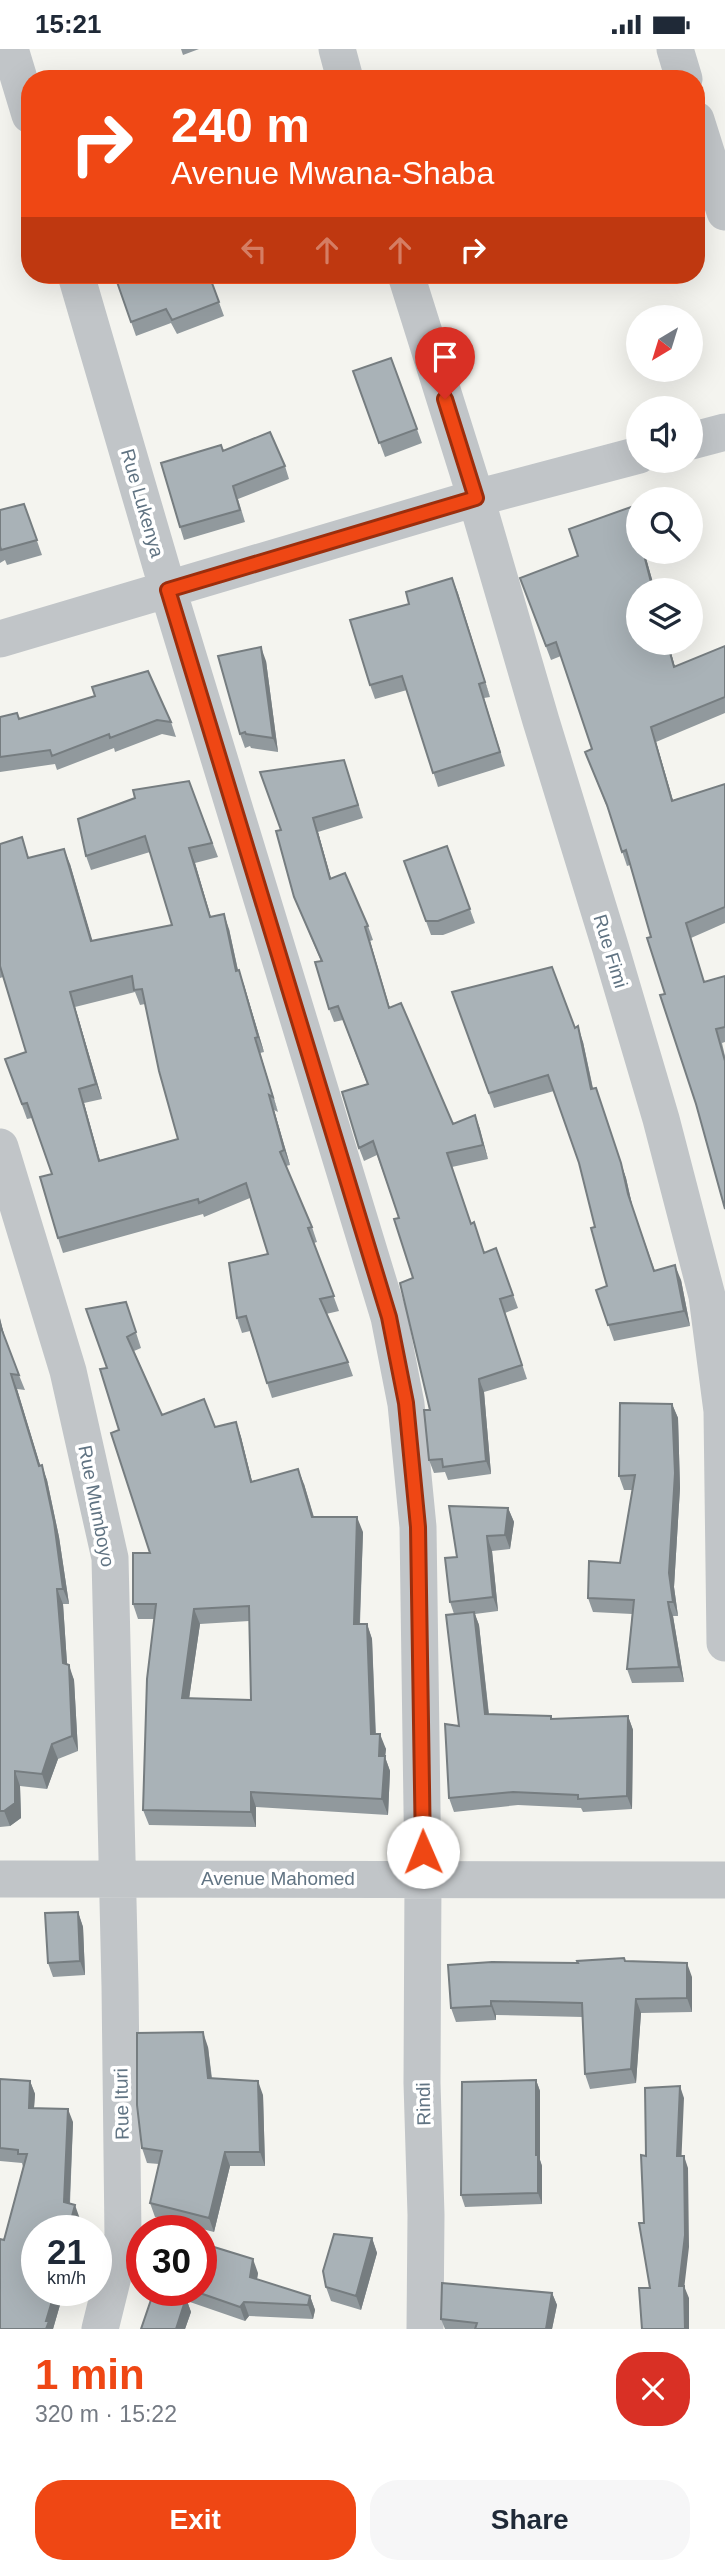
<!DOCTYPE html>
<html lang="en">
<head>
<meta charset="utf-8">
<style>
	body { margin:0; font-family:Arial,sans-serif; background:#f6f6f7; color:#1f2937; height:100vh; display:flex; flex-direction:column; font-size:26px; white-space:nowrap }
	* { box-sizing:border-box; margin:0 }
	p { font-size:23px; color:#747a83 }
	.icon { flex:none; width:38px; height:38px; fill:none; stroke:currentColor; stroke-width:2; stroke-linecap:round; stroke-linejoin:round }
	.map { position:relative; height:2280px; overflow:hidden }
	.drawer { display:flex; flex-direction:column; background:#fff; flex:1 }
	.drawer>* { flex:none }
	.hud { position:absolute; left:21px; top:21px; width:684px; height:214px; border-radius:28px; box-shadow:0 7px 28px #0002; background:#ef4714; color:#fff; overflow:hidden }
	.needle { width:46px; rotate:218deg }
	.tools { position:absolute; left:626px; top:256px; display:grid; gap:14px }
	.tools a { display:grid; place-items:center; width:77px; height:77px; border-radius:50%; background:#fff; box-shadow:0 7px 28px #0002; font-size:35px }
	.speed { position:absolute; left:21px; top:2166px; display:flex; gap:14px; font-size:35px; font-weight:700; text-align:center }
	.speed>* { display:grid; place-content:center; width:91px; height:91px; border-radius:50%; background:#fff; box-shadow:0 7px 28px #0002; line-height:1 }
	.speed small { font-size:18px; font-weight:400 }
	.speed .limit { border:10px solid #d22; background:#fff; color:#111 }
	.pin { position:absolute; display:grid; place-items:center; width:60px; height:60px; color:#fff; margin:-72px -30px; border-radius:50% 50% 50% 0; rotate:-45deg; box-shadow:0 0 7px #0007 }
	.pin .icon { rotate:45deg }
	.me { position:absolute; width:77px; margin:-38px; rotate:359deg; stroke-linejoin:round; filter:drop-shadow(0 0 5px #0008) }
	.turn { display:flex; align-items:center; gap:24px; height:147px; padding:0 35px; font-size:32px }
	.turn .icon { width:91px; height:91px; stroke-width:2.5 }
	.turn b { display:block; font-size:49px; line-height:60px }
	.lanes { display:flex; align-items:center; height:66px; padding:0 35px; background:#0003; justify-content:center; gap:35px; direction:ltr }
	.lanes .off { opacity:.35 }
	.round { display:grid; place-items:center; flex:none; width:74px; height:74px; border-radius:28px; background:#f6f6f7 }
	.overview { display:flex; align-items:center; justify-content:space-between; height:119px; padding:0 35px }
	h1 { font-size:42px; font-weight:800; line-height:52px; color:#ef4714 }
	.primary-button { display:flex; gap:14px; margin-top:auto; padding:14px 35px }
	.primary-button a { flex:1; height:80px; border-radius:28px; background:#ef4714; color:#fff; font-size:28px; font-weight:800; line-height:80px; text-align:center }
	.primary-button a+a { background:#f6f6f7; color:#1f2937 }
	.status { display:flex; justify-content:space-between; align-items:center; height:49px; padding:0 35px; background:#fff; direction:ltr }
	.status svg { height:19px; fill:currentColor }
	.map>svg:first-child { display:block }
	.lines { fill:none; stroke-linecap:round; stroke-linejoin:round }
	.street { stroke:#c1c5c8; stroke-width:37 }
	.wall { fill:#91999d; fill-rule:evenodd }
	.shaded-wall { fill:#767d80 }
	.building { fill:#a9b2b7; stroke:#767d80; stroke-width:2; fill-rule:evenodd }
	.route-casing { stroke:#9b2e0d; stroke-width:18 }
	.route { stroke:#ef4714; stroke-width:12 }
	.labels { text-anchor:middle; stroke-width:7; stroke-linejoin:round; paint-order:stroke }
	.street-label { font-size:19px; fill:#617483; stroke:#fff }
</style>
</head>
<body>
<div class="status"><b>15:21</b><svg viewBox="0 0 49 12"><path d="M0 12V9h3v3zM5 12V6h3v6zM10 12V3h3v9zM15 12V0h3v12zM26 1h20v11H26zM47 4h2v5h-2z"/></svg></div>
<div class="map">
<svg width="725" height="2280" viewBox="0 0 725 2280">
	<rect width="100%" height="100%" fill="#f4f4ef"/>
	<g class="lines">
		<path class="street" d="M10 0 30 66
			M337 0 345 30
			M675 0 684 30
			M696 71 725 163
			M76 226 168 541 389 1268 406 1355 418 1478 423 1830 422 2034 426 2166 425 2280
			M406 226 476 449 541 672 610 897 661 1070 707 1247 722 1362 725 1594
			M691 392 725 383
			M0 590 476 449 639 406
			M0 1098 68 1322 110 1509 120 1937 123 2187 100 2280
			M0 1830 725 1831"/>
	</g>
	<path class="wall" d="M181 0H199L183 6Z
		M118 226H209L224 267 177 285 171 274 136 287 117 233 121 232Z
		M391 309 422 394 385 408 353 322Z
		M223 402 285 417 289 430 238 450 245 473 184 491 180 478Z
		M24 455 42 506 7 516 5 511 0 514V461Z
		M631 458 639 481V502H644L655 541H639V593H668L675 618 725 597V664L656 693 673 751 725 735V874L691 889 704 933 725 927V993L722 994 725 1007V1160L665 945 651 888 630 816 627 817 609 763 585 703 592 700 561 607 551 611 520 529 578 507Z
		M452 529 490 648 484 649 505 717 438 738 407 641 375 650 370 636 409 555Z
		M266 612 278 703 251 699 250 697 245 699 240 685Z
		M95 647 171 673 176 688 162 685 115 703 114 699 57 721 55 715 0 723V668L20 670Z
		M344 711 363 769 318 783 331 830 368 877 373 891 370 892 389 959 453 1075 475 1066 488 1110 452 1118 471 1174 484 1204 496 1199 518 1259 505 1264 527 1330 484 1343 491 1425 448 1431 445 1423 434 1424 429 1411 430 1361 413 1229 399 1169 377 1106 364 1112 359 1099 367 1035 343 971 334 973 329 960 321 912 294 848 281 781Z
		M189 732 218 808 195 814 211 868 229 880 238 921 244 936 264 1003 260 1004 278 1063 274 1061 290 1116 286 1117 312 1178 317 1193 314 1194 339 1262 326 1265 348 1313 353 1327 272 1349 250 1282 242 1284 237 1269 268 1205 250 1149 204 1168 203 1165 63 1204 58 1189 52 1125 32 1069 27 1070 5 1010 26 1003 3 928 0 929V795L29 808 70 815 92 892 172 876 150 803 91 821 86 807ZM135 943 140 956 145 955 178 1090 100 1111 84 1054 102 1050 75 958Z
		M447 797 475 874 443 886H431L404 812Z
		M452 943 575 979 583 993 593 1039 626 1129 633 1160 655 1222 681 1231 690 1277 614 1292 596 1241 607 1237 595 1178 579 1114 554 1042 494 1059Z
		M131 1268 141 1299 134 1302 162 1366 215 1378 236 1373 241 1388 252 1433 304 1435 314 1468 363 1483 360 1575H367L372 1590 376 1685 386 1700 385 1708 390 1722 388 1766 256 1758V1778L149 1776 143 1761 154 1570H138L133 1555 150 1504 119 1381 107 1319ZM249 1572 251 1651 189 1649 200 1575Z
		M0 1270 6 1294 25 1341 17 1340 40 1416 47 1431 59 1488 69 1555H63L67 1615 74 1631 78 1702 58 1710 47 1740 20 1737 21 1769 10 1777 0 1778Z
		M672 1355 678 1369 680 1439 674 1538 678 1567H673L684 1633 632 1634 627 1620 632 1565 593 1563 588 1549 620 1514 633 1441H624L619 1427Z
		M508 1459 514 1473 510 1500 492 1502 498 1562 475 1565 479 1576 489 1665 552 1670 628 1667 633 1681 632 1760 583 1763 581 1759 518 1756 454 1763 449 1749 459 1677 454 1565 450 1553 457 1508Z
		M78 1863 83 1878 85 1926 53 1928 48 1914Z
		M625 1912 692 1928V1963L641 1964 636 2034 590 2040 585 2025 583 1968 496 1966V1971L456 1973 451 1959 578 1914Z
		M208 1998 212 2029 263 2046 265 2117H230L214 2183 155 2168 150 2154 159 2115 147 2114 142 2099Z
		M0 2030 30 2032 35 2045 34 2059 73 2073 70 2155 80 2170 77 2182H37V2242H64L53 2280H0L4 2191 23 2118 22 2114 0 2112Z
		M536 2031 540 2042V2111L542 2117V2155L465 2158 461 2146Z
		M372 2189 377 2204 361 2261 331 2252 326 2238Z
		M258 2224 257 2230 310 2247 315 2261 313 2270 249 2267 245 2272 187 2252 191 2263 185 2280H141L172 2244 171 2242H201Z
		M552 2244 557 2256 552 2280H445L441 2270Z"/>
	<path class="shaded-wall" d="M643 502H644L655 541H653Z
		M452 529 458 544 490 648 485 633Z
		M667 593H668L679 633 674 618Z
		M261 598 266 612 278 703 273 689Z
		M651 678 656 693 677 766 672 752Z
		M313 769 318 783 335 843 330 830Z
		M189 799 195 814 215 883 210 868Z
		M64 800 70 815 97 907 91 892Z
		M224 865 229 880 241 936 236 922Z
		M365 878 370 892 394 973 389 959Z
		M239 921 244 936 264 1003 258 988Z
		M70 943 75 958 102 1050 96 1035Z
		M578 977 583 993 596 1055 591 1040Z
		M255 989 260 1004 278 1063 273 1048Z
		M596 1039 626 1129 633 1160 628 1145Z
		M79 1040 84 1054 104 1127 99 1112Z
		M269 1046 274 1061 290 1116 284 1101Z
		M475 1066 480 1080 488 1110 483 1096Z
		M675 1216 681 1231 690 1277 684 1262Z
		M0 1269 7 1298 0 1276Z
		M11 1325 17 1340 45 1432 39 1417Z
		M479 1330 484 1343 491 1425 486 1412Z
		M672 1355 678 1369 680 1439 674 1538 678 1567 673 1553 669 1524Z
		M236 1373 241 1388 256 1448 251 1433Z
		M42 1416 47 1431 59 1488 69 1555 63 1540Z
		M298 1420 304 1435 318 1483 312 1468Z
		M508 1459 514 1473 510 1500 505 1486Z
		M357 1468 363 1483 359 1590 354 1575Z
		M487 1487 492 1502 498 1562 493 1548Z
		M57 1540 63 1555 68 1629 63 1614Z
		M668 1553 673 1567 684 1633 679 1618Z
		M194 1560 200 1575 187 1664 182 1649Z
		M474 1563 479 1576 490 1678 485 1665Z
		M367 1575 372 1590 376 1700 371 1685Z
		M69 1616 74 1631 78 1702 72 1687Z
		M628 1667 633 1681 632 1760 627 1747Z
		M380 1685 386 1700 385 1708 390 1722 388 1766 382 1750 379 1707Z
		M52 1695 58 1710 47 1740 42 1725Z
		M15 1722 20 1737 21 1769 10 1777 4 1762Z
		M251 1743 256 1758V1778L251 1763Z
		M78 1863 83 1878 85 1926 80 1912Z
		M687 1914 692 1928V1963L687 1949Z
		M636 1950 641 1964 636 2034 631 2020Z
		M491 1952 496 1966V1971L491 1957Z
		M203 1983 208 1998 213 2043 208 2029Z
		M536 2031 540 2042V2111L542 2117V2155L538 2144 536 2106Z
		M30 2032 35 2045 33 2072 29 2059Z
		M258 2032 263 2046 265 2117 260 2103Z
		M680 2037 684 2049 681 2119 677 2107Z
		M68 2060 73 2073 69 2167 64 2153Z
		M225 2103 230 2117 214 2183 209 2169Z
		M684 2107 688 2119 689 2198 683 2249 679 2237Z
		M75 2156 80 2170 77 2182H68Z
		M372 2189 377 2204 361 2261 356 2247Z
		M253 2210 258 2224 255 2242 250 2228Z
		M684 2237 689 2249V2280H685Z
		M55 2242H64L53 2280H46V2272Z
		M552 2244 557 2256 552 2280H546Z
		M310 2247 315 2261 313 2270 308 2256Z
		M186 2249 191 2263 185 2280H176Z
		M244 2253 249 2267 245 2272 240 2258Z"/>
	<path class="building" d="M120 226H209L219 253 172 271 166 260 131 273 117 233 123 231Z
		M391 309 417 380 379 394 353 322Z
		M270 383 285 417 233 437 240 461 180 478 161 414 221 396 223 402Z
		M24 455 37 491 1 501 0 497V461Z
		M631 458 639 486V502H643L653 541H639V593H667L674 618 725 597V648L651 678 672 752 725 735V858L686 874 704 933 725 927V978L716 980 725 1012V1160L696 1055 660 946 665 945 647 889 651 888 626 801 622 803 607 756 585 703 592 700 556 593 546 597 520 529 578 507 569 480Z
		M452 529 485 633 479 635 500 703 433 724 402 627 370 636 350 571 409 555 406 543Z
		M261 598 273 689 246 685 245 683 240 685 218 607Z
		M148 622 171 673 157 671 110 689 109 685 52 707 50 701 0 708V668L17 664 19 670 95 647 92 638Z
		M344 711 358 756 313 769 330 830 345 824 368 877 365 878 389 959 401 954 453 1075 475 1066 483 1096 447 1104 471 1175 474 1173 484 1204 496 1199 513 1246 500 1250 522 1316 479 1330 486 1412 443 1418 442 1410 429 1411 424 1361H430L400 1234 413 1229 394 1170 399 1169 373 1092 359 1099 342 1043 368 1035 338 957 329 960 315 913 322 912 294 848 276 782 281 781 260 723Z
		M189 732 212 794 189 799 210 868 224 865 236 922 239 921 258 988 255 989 273 1048 269 1046 284 1101 280 1103 312 1178 308 1179 334 1247 320 1250 348 1313 267 1334 246 1267 237 1269 229 1214 268 1205 246 1134 199 1154 198 1150 58 1189 40 1128 52 1125 27 1054 22 1055 5 1010 26 1003 0 917V795L22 788 28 809 64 800 91 892 172 876 145 787 86 807 78 770 135 749 133 741ZM132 927 134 941 142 940 159 1022 178 1090 99 1112 79 1040 96 1035 70 943Z
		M447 797 470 860 438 872H426L404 812Z
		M552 918 575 979 578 977 591 1040 596 1039 621 1114 628 1145 654 1222 675 1216 684 1262 608 1276 596 1241 607 1237 591 1179 595 1178 579 1114 548 1026 489 1044 452 943Z
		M126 1253 136 1283 127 1288 162 1366 204 1350 215 1378 236 1373 251 1433 298 1420 312 1468H357L354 1575H367L371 1685H380L379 1707H385L382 1750 251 1743V1763L143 1761 147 1630 156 1555H133V1504H150L111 1384 119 1381 100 1320 107 1319 86 1260ZM249 1557 251 1651 182 1649 194 1560Z
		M0 1276 19 1326 11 1325 39 1417 42 1416 54 1473 63 1540H57L63 1614 69 1616 72 1687 52 1695 42 1725 15 1722V1754L4 1762H0Z
		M620 1354 672 1355 675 1424 669 1524 673 1553H668L679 1618 627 1620 634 1551 588 1549 589 1512 620 1514 635 1426 619 1427Z
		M449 1457 508 1459 505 1486 487 1487 493 1548 450 1553 445 1509 457 1508Z
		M474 1563 485 1665 551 1667V1670L628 1667 627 1747 578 1750V1746L513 1743 449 1749 445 1675 459 1677 446 1566Z
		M78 1863 80 1912 48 1914 45 1864Z
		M624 1909 625 1912 687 1914V1949L636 1950 631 2020 585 2025 582 1954 491 1952V1957L451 1959 448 1916 492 1913 578 1914 577 1912Z
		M203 1983 208 2029 258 2032 260 2103H225L209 2169 150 2154 162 2102 142 2099 137 2056V1984Z
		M0 2030 30 2032 29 2059 68 2060 64 2153 75 2156 68 2182H37V2242H55L46 2272H49L46 2280H0V2190L4 2191 27 2105H18V2101L0 2099Z
		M536 2031V2106H538V2144L461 2146 462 2033Z
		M680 2037 677 2107H684L685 2186 679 2237H684L685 2280H642L639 2239H650L639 2174H644L641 2106 646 2107 645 2039Z
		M334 2185 372 2189 356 2247 326 2238 323 2222Z
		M201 2194 253 2210 250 2228 310 2247 308 2256 244 2253 240 2258 194 2242H201Z
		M442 2234 552 2244 546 2280H475L477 2274 441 2270Z
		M154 2242H165L186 2249 176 2280H141Z"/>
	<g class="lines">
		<g class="route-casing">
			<path id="route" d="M423 1803 418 1478 406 1354 389 1268 168 541 476 449 445 350"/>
		</g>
		<use href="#route" class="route"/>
	</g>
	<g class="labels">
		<g class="street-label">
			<text transform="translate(143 454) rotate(74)" y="7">Rue Lukenya</text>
			<text transform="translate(611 902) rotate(73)" y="7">Rue Fimi</text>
			<text transform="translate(97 1457) rotate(79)" y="7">Rue Mumboyo</text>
			<text x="278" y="1836">Avenue Mahomed</text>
			<text transform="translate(121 2055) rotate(-91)" y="7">Rue Ituri</text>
			<text transform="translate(423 2055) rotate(-91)" y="7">Rindi</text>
		</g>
	</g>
</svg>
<div class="tools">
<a><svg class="needle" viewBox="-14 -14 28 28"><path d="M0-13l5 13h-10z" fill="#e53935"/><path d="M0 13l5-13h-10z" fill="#747a83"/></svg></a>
<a><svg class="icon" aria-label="sound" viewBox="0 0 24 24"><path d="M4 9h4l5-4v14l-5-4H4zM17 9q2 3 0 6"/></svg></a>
<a><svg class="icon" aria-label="search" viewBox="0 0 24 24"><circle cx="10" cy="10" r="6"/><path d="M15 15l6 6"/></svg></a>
<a><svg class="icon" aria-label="layers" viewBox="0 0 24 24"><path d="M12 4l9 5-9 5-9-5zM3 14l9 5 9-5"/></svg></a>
</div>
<div class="speed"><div>21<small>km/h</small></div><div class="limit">30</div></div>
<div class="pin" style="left:445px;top:350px;background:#d93025"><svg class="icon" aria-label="arrive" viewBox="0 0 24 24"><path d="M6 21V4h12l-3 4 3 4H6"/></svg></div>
<svg class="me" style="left:423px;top:1803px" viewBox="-20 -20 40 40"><circle r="19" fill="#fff"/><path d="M0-13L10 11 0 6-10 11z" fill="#ef4714"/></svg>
<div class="hud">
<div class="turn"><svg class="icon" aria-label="right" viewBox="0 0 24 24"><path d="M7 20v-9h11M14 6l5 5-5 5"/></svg><div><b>240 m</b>Avenue Mwana-Shaba</div></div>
<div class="lanes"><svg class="icon off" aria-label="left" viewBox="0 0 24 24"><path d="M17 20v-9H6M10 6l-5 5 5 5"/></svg><svg class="icon off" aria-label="ahead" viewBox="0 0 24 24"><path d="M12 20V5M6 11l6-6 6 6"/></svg><svg class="icon off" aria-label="ahead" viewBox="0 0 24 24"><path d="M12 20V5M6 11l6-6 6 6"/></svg><svg class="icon" aria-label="right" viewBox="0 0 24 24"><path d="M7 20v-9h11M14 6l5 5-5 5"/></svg></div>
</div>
</div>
<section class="drawer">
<div class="overview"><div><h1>1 min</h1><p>320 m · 15:22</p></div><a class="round" style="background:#d93025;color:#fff"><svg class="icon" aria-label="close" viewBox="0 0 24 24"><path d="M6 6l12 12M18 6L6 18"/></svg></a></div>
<div class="primary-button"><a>Exit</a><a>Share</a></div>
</section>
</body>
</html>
